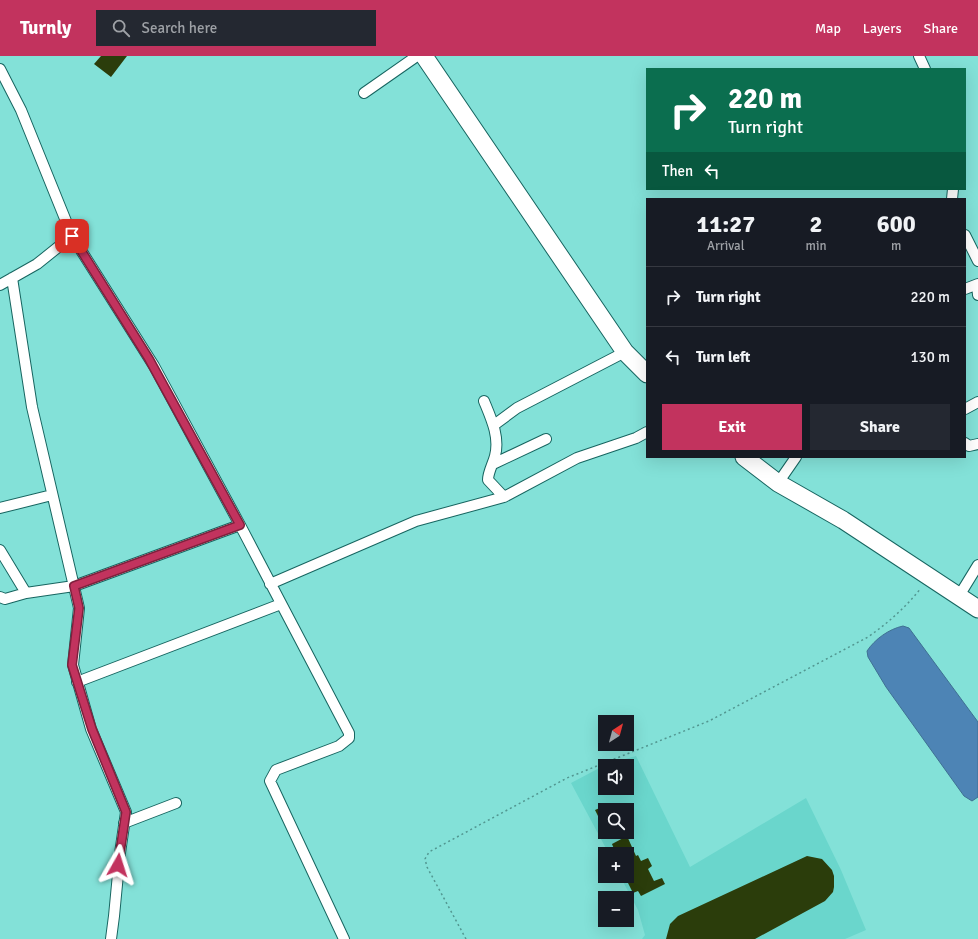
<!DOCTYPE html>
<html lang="en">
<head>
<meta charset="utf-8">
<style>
	body { margin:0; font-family:Signika,sans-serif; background:#242831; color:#f1f3f6; height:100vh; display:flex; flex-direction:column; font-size:15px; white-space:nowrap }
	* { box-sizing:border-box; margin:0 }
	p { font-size:13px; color:#9ea1a6 }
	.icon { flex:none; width:22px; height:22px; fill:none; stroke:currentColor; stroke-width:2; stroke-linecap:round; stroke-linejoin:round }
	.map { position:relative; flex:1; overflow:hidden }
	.panel { position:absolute; left:646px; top:142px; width:320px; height:260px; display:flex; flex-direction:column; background:#171b24; border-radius:0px; box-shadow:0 4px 16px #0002 }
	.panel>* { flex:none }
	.banner { position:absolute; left:646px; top:12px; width:320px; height:122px; border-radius:0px; box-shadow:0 4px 16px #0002; background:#0b6e4f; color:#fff; overflow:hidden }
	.needle { width:26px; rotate:36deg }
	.buttons { position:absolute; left:598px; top:659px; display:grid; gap:8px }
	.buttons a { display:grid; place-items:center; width:36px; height:36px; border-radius:0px; background:#171b24; box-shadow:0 4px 16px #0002; font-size:20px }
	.pin { position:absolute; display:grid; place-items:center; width:34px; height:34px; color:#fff; margin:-17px; border-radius:8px; box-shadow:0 2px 6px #0006 }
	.me { position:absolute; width:44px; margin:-22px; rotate:6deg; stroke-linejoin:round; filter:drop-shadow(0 0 3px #0008) }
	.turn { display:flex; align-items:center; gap:14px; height:84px; padding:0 16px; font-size:18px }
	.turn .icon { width:52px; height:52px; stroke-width:2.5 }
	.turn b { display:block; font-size:28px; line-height:34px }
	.then { display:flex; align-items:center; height:38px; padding:0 16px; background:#0003; gap:8px; font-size:15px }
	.eta { display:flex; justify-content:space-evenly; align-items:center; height:68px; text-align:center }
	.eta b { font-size:24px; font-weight:800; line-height:28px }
	.cta { display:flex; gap:8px; margin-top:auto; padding:8px 16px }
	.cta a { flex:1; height:46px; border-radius:0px; background:#c2335e; color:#fff; font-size:16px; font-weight:800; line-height:46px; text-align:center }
	.cta a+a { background:#242831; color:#f1f3f6 }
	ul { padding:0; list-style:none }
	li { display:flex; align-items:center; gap:12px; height:60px; padding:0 16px; border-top:1px solid #363941 }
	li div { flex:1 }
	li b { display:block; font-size:15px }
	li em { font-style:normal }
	header { display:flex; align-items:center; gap:24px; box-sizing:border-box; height:56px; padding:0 20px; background:#c2335e; color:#fff }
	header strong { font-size:19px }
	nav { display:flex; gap:22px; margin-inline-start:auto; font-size:14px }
	.search { width:280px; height:36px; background:#242831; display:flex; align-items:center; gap:10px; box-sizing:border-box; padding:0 14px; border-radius:0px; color:#9ea1a6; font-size:15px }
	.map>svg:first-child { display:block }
	.built { fill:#6ad6cc; fill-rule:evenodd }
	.water { fill:#4d84b5; stroke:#3e7092 }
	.building { fill:#2b3d0b }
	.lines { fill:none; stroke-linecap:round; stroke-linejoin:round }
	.minor-casing { stroke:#176560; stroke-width:12 }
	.trunk-casing { stroke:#176560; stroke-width:19 }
	.path { stroke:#529791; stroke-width:1.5; stroke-dasharray:2 3; stroke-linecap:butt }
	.minor { stroke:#fff; stroke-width:10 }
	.trunk { stroke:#fff; stroke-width:17 }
	.route-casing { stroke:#7e213d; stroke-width:10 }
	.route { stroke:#c2335e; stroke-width:7 }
</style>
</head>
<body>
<header>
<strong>Turnly</strong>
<div class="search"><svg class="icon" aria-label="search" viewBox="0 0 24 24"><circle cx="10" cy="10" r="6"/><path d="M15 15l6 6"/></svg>Search here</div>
<nav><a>Map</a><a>Layers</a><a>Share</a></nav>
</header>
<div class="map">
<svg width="978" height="883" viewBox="0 0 978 883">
	<rect width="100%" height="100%" fill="#83e1d8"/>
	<path class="built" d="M636 700 690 811 806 742 841 814 866 874 845 883H642L645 879 638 854 620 820H627V798H609L571 727 607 708ZM605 710H627V732H605ZM605 754H627V776H605Z"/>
	<path class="water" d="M903 570 909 572 978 666V741L972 745 964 740 886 631 868 601 867 595C875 583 889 573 903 570Z"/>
	<path class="building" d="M101 0H127L111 21 94 8Z
		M602 751 605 757V774L595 754Z
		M627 780 636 800 638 799 641 805 648 802 652 810 648 813 654 825 662 822 665 828 641 840 638 835 633 837 625 821 627 820V798H616L612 788Z
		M807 800 822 803 832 814 834 820V831L833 836 825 845 755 883H666L670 868 678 860Z"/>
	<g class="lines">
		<g class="minor-casing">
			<path id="minor" d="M919 0 925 13
				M0 13 21 54 72 180 154 310 240 469 349 677V682L339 690 276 714 270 725 344 883
				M364 37 417 0
				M952 143 953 133
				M965 179 978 205
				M12 222 32 351 79 552 73 609 91 673 126 756 120 797 114 860 111 883
				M0 229 37 208 72 180
				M977 229 978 239
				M965 233 978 228
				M484 345C491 362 500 381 495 400 493 408 488 416 488 424L504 441
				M965 353 978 346
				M494 369 517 352 625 296
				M965 387 969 390 978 388
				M493 408 546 383
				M778 427 796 401
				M0 452 52 439
				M0 494 26 537
				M270 528 416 465 504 441 577 402 636 382 647 376
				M959 540 978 509
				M0 541 5 543 26 537 74 530 240 469
				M77 626 281 548
				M124 767 176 747"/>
		</g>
		<g class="trunk-casing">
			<path id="trunk" d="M424 0 625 296 647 318
				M744 401 778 427 843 464 978 553"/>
		</g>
		<path class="path" d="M466 883 427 811 425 803 429 796 567 722 709 665 868 581C888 567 906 551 921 532"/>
		<use href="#minor" class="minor"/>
		<use href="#trunk" class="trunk"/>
	</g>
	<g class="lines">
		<g class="route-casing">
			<path id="route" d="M72 180 149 303 240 469 74 530 79 552 72 609 92 673 126 756 118 809"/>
		</g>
		<use href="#route" class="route"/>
	</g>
</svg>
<div class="buttons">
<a><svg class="needle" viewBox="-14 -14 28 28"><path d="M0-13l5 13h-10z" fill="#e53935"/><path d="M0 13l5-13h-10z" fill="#9ea1a6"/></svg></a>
<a><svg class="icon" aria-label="sound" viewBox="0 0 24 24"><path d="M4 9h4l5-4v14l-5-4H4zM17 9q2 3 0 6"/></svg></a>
<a><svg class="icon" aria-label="search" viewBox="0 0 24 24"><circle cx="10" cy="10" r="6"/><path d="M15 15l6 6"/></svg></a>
<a>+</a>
<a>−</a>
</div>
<div class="pin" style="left:72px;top:180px;background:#d93025"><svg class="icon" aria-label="arrive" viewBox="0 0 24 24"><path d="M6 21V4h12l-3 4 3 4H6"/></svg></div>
<svg class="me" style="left:118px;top:809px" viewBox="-20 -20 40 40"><path d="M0-17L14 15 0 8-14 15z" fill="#c2335e" stroke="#fff" stroke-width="4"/></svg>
<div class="banner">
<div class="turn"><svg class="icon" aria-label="right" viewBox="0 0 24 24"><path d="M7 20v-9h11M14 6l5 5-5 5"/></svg><div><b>220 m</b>Turn right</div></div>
<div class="then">Then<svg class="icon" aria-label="left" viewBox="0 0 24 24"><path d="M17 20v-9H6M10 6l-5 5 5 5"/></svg></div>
</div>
<section class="panel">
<div class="eta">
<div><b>11:27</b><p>Arrival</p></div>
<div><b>2</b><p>min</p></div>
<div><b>600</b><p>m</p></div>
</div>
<ul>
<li><svg class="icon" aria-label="right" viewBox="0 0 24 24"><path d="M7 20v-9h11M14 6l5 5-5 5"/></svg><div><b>Turn right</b></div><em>220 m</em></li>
<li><svg class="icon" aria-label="left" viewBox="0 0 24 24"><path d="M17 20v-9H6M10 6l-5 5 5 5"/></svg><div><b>Turn left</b></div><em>130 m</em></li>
</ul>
<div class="cta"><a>Exit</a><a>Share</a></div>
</section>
</div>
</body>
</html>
